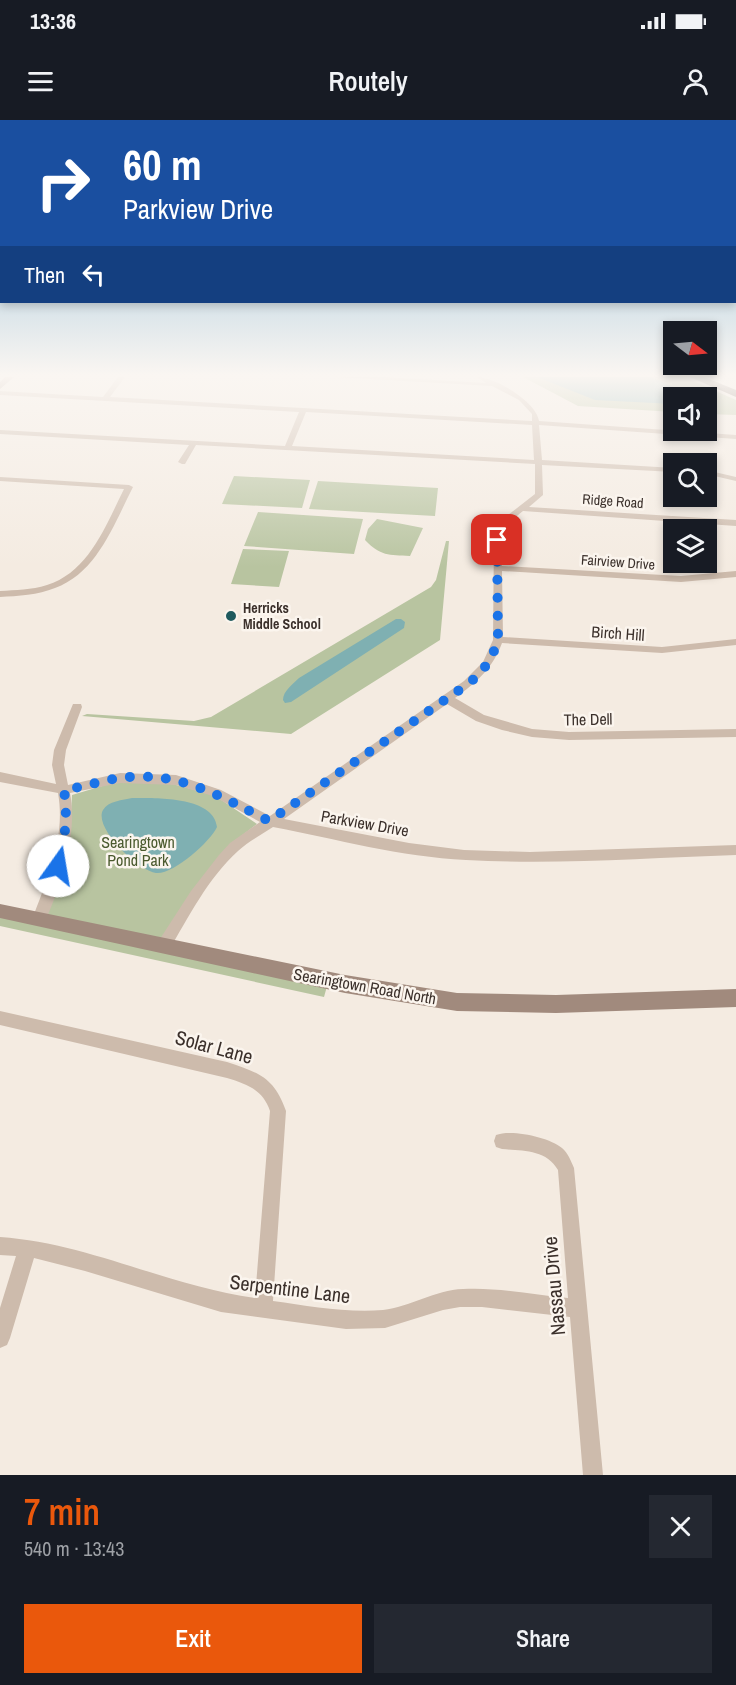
<!DOCTYPE html>
<html lang="en">
<head>
<meta charset="utf-8">
<style>
	body { margin:0; font-family:"Archivo Narrow",sans-serif; background:#242831; color:#f1f3f6; height:100vh; display:flex; flex-direction:column; font-size:22px; white-space:nowrap }
	* { box-sizing:border-box; margin:0 }
	p { font-size:20px; color:#9ea1a6 }
	.icon { flex:none; width:33px; height:33px; fill:none; stroke:currentColor; stroke-width:2; stroke-linecap:round; stroke-linejoin:round }
	.map { position:relative; height:1355px; overflow:hidden }
	.details { display:flex; flex-direction:column; background:#171b24; flex:1 }
	.details>* { flex:none }
	.guide { position:absolute; left:0px; top:0px; width:736px; height:183px; box-shadow:0 3px 9px #0003; background:#1a4fa0; color:#fff; overflow:hidden }
	.needle { width:39px; rotate:106deg }
	.buttons { position:absolute; left:663px; top:201px; display:grid; gap:12px }
	.buttons a { display:grid; place-items:center; width:54px; height:54px; border-radius:0px; background:#171b24; box-shadow:0 3px 9px #0003; font-size:30px }
	.pin { position:absolute; display:grid; place-items:center; width:51px; height:51px; color:#fff; margin:-26px; border-radius:12px; box-shadow:0 3px 9px #0006 }
	.me { position:absolute; width:66px; margin:-33px; rotate:13deg; stroke-linejoin:round; filter:drop-shadow(0 0 4px #0008) }
	.turn { display:flex; align-items:center; gap:21px; height:126px; padding:0 24px; font-size:27px }
	.turn .icon { width:78px; height:78px; stroke-width:2.5 }
	.turn b { display:block; font-size:42px; line-height:51px }
	.then { display:flex; align-items:center; height:57px; padding:0 24px; background:#0003; gap:12px; font-size:22px }
	.round { display:grid; place-items:center; flex:none; width:63px; height:63px; border-radius:0px; background:#242831 }
	.summary { display:flex; align-items:center; justify-content:space-between; height:102px; padding:0 24px }
	h1 { font-size:36px; font-weight:600; line-height:45px; color:#ea580c }
	.button { display:flex; gap:12px; margin-top:auto; padding:12px 24px }
	.button a { flex:1; height:69px; border-radius:0px; background:#ea580c; color:#fff; font-size:24px; font-weight:600; line-height:69px; text-align:center }
	.button a+a { background:#242831; color:#f1f3f6 }
	.status { display:flex; justify-content:space-between; align-items:center; height:42px; padding:0 30px; background:#171b24; direction:ltr }
	.status svg { height:16px; fill:currentColor }
	header { display:flex; justify-content:space-between; align-items:center; height:78px; padding:0 24px; background:#171b24; font-size:27px; font-weight:600 }
	.map>svg:first-child { display:block }
	.green { fill:#b8c4a0 }
	.water { fill:#7fb0b2 }
	.lines { fill:none; stroke-linecap:round; stroke-linejoin:round }
	.minor { fill:#cdbbac; fill-rule:evenodd }
	.secondary { fill:#a18a7d; fill-rule:evenodd }
	.motorway { fill:#5c4a42; fill-rule:evenodd }
	.route { stroke:#1a73e8; stroke-width:10; stroke-dasharray:0 18 }
	.poi-dot { fill:#1f5a5e; stroke:#fbf5ee; stroke-width:2 }
	.labels { text-anchor:middle; stroke-width:5; stroke-linejoin:round; paint-order:stroke }
	.far-street-label { font-size:14px; fill:#3b302b; stroke:#fbf5ee }
	.far-poi-label { font-size:14px; font-weight:bold; fill:#3b302b; stroke:#fbf5ee; text-anchor:start }
	.street-label { font-size:16px; fill:#3b302b; stroke:#fbf5ee }
	.park-label { font-size:16px; fill:#4a5a2e; stroke:#fbf5ee }
	.near-street-label { font-size:20px; fill:#3b302b; stroke:#fbf5ee }
</style>
</head>
<body>
<div class="status"><b>13:36</b><svg viewBox="0 0 49 12"><path d="M0 12V9h3v3zM5 12V6h3v6zM10 12V3h3v9zM15 12V0h3v12zM26 1h20v11H26zM47 4h2v5h-2z"/></svg></div>
<header><svg class="icon" aria-label="menu" viewBox="0 0 24 24"><path d="M4 6h16M4 12h16M4 18h16"/></svg>Routely<svg class="icon" aria-label="person" viewBox="0 0 24 24"><circle cx="12" cy="8" r="4"/><path d="M4 21q1-7 8-7t8 7"/></svg></header>
<div class="map">
<svg width="736" height="1355" viewBox="0 0 736 1355">
	<rect width="100%" height="100%" fill="#f4ebe1"/>
	<path class="green" d="M523 257H684L736 280V295L707 294 706 278H674L673 292 578 286Z
		M234 356 310 360 302 388 222 384Z
		M318 361 438 368 435 396 309 389Z
		M258 392 363 399 354 434 244 426Z
		M377 399 423 408 410 436C389 435 380 436 365 420L368 409Z
		M446 421H449L440 520 291 614 82 596 87 594 194 601 211 597 431 467 436 460Z
		M243 429 289 431 279 467 231 464Z
		M119 661H161L214 675 257 704 236 720 163 825 329 859 324 877 0 806V790L42 799 60 764 69 729 72 675Z"/>
	<path class="water" d="M537 257H651L674 267 685 277 674 278 673 284 595 280Z
		M396 499H401L405 502 404 508 291 582 285 583 283 580C283 571 293 564 299 558Z
		M132 678C155 678 214 676 217 707 210 722 173 755 156 753 139 751 93 708 103 690 108 681 123 680 132 678Z"/>
	<g class="lines">
		<path class="minor" d="M118 257H125L110 277 532 301V294L519 280 492 266 335 257H383L486 263 477 257C495 257 537 282 539 301L736 315V319L539 305 542 340 674 348V352L542 345 543 375 529 387 736 400V406L523 391C498 411 502 415 502 446L681 456 736 451V457L681 462 502 451 503 517 662 527 736 519V525L662 533 502 523C493 548 476 563 455 578L484 595 532 609 569 612 736 609V617L569 620 532 617 502 610 476 601 447 584 284 699 409 723 464 730 530 732 736 725V735C646 738 556 745 466 740 401 737 336 719 273 707 261 715 248 722 238 731 208 758 188 798 168 832L163 833 158 832 156 827 158 822 191 771 219 735 230 723 260 702 213 676 176 665 120 663 70 673C78 715 61 766 44 804L39 806 34 804 32 800C47 759 66 718 58 673L0 662V652L56 664 52 645 54 630 73 584H81L82 587 66 630 64 645 68 665 120 653 176 655 221 670 270 696 464 561 483 542 493 520 494 413 503 399 535 374V344L196 325 185 344H182L178 342 189 325 0 314V310L285 326 299 292 0 275V271L103 277ZM306 292 532 305 534 340 292 326Z
			M706 350 736 357V361L706 354Z
			M0 357 129 365 133 367C114 404 97 453 55 468 38 475 18 476 0 477V471C16 470 31 470 47 465 89 452 106 405 124 369L0 361Z
			M0 891 227 942C259 953 274 957 286 991L273 1181C309 1186 346 1193 383 1190 410 1187 435 1170 463 1169 498 1167 534 1175 568 1178L558 1050C546 1029 522 1031 502 1029L496 1027 494 1021 496 1015C511 1009 549 1017 562 1028 568 1033 571 1041 574 1048L603 1355H583L570 1197 482 1187H460L443 1190 385 1208 346 1209 221 1192 85 1151 34 1138 10 1218 7 1225 0 1228V1188L16 1136 0 1135V1117C88 1123 168 1166 255 1178L270 991C263 970 247 964 227 958L0 905Z"/>
		<path class="secondary" d="M5 257H14L0 269V262Z
			M0 784 345 855 457 873 556 875 736 869V887L556 893 457 891 345 873 0 798Z"/>
		<path class="motorway" d="M690 257H704L736 270V277Z"/>
	</g>
	<linearGradient id="sky" x2="0" y2="1"><stop stop-color="#7eb2d2"/><stop offset="0.57" stop-color="#faf6f2"/><stop offset="1" stop-color="#faf6f2" stop-opacity="0"/></linearGradient>
	<rect width="736" height="447" fill="url(#sky)"/>
	<g class="lines">
		<path class="route" d="M58 746C65 720 68 697 64 670 83 667 101 661 119 658 179 650 219 676 269 701L468 564C484 551 492 539 498 520L497 420"/>
	</g>
	<circle class="poi-dot" cx="231" cy="496" r="6"/>
	<g class="labels">
		<g class="far-street-label">
			<text transform="translate(613 381) rotate(4)" y="5">Ridge Road</text>
			<text transform="translate(618 442) rotate(4)" y="5">Fairview Drive</text>
		</g>
		<g class="far-poi-label">
			<text x="243" y="493">Herricks<tspan x="243" dy="16">Middle School</tspan></text>
		</g>
		<g class="street-label">
			<text transform="translate(618 513) rotate(4)" y="6">Birch Hill</text>
			<text transform="translate(588 599) rotate(-1)" y="6">The Dell</text>
			<text transform="translate(365 703) rotate(10)" y="6">Parkview Drive</text>
			<text transform="translate(365 866) rotate(10)" y="6">Searingtown Road North</text>
		</g>
		<g class="park-label">
			<text x="138" y="728">Searingtown<tspan x="138" dy="18">Pond Park</tspan></text>
		</g>
		<g class="near-street-label">
			<text transform="translate(214 927) rotate(15)" y="7">Solar Lane</text>
			<text transform="translate(554 1166) rotate(-95)" y="7">Nassau Drive</text>
			<text transform="translate(290 1169) rotate(7)" y="7">Serpentine Lane</text>
		</g>
	</g>
</svg>
<div class="buttons">
<a><svg class="needle" viewBox="-14 -14 28 28"><path d="M0-13l5 13h-10z" fill="#e53935"/><path d="M0 13l5-13h-10z" fill="#9ea1a6"/></svg></a>
<a><svg class="icon" aria-label="sound" viewBox="0 0 24 24"><path d="M4 9h4l5-4v14l-5-4H4zM17 9q2 3 0 6"/></svg></a>
<a><svg class="icon" aria-label="search" viewBox="0 0 24 24"><circle cx="10" cy="10" r="6"/><path d="M15 15l6 6"/></svg></a>
<a><svg class="icon" aria-label="layers" viewBox="0 0 24 24"><path d="M12 4l9 5-9 5-9-5zM3 14l9 5 9-5"/></svg></a>
</div>
<div class="pin" style="left:497px;top:420px;background:#d93025"><svg class="icon" aria-label="arrive" viewBox="0 0 24 24"><path d="M6 21V4h12l-3 4 3 4H6"/></svg></div>
<svg class="me" style="left:58px;top:746px" viewBox="-20 -20 40 40"><circle r="19" fill="#fff"/><path d="M0-13L10 11 0 6-10 11z" fill="#1a73e8"/></svg>
<div class="guide">
<div class="turn"><svg class="icon" aria-label="right" viewBox="0 0 24 24"><path d="M7 20v-9h11M14 6l5 5-5 5"/></svg><div><b>60 m</b>Parkview Drive</div></div>
<div class="then">Then<svg class="icon" aria-label="left" viewBox="0 0 24 24"><path d="M17 20v-9H6M10 6l-5 5 5 5"/></svg></div>
</div>
</div>
<section class="details">
<div class="summary"><div><h1>7 min</h1><p>540 m · 13:43</p></div><a class="round"><svg class="icon" aria-label="close" viewBox="0 0 24 24"><path d="M6 6l12 12M18 6L6 18"/></svg></a></div>
<div class="button"><a>Exit</a><a>Share</a></div>
</section>
</body>
</html>
